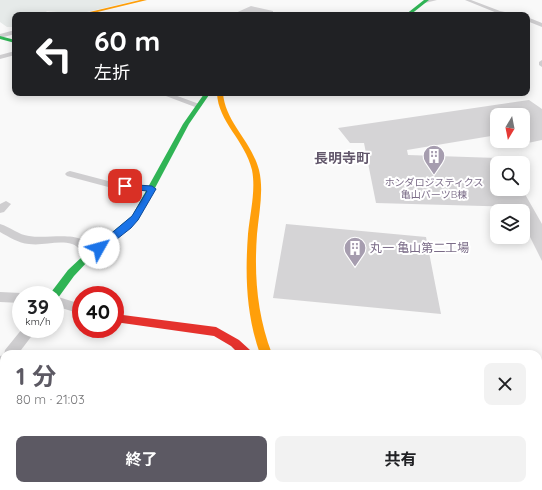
<!DOCTYPE html>
<html lang="ja">
<head>
<meta charset="utf-8">
<style>
	body { margin:0; font-family:Quicksand,"Noto Sans JP",sans-serif; background:#f2f2f2; color:#202124; height:100vh; display:flex; flex-direction:column; font-size:15px; white-space:nowrap }
	* { box-sizing:border-box; margin:0 }
	p { font-size:13px; color:#757577 }
	.icon { flex:none; width:22px; height:22px; fill:none; stroke:currentColor; stroke-width:2; stroke-linecap:round; stroke-linejoin:round }
	.map { position:relative; flex:1; overflow:hidden }
	.sheet { position:absolute; left:0px; top:350px; width:542px; height:140px; display:flex; flex-direction:column; background:#fff; border-radius:12px 12px 0 0; box-shadow:0 2px 10px #0003 }
	.sheet>* { flex:none }
	.banner { position:absolute; left:12px; top:12px; width:518px; height:84px; border-radius:8px; box-shadow:0 2px 10px #0003; background:#202124; color:#fff; overflow:hidden }
	.needle { width:26px; rotate:190deg }
	.controls { position:absolute; left:490px; top:108px; display:grid; gap:8px }
	.controls a { display:grid; place-items:center; width:40px; height:40px; border-radius:8px; background:#fff; box-shadow:0 2px 10px #0003; font-size:20px }
	.speed { position:absolute; left:12px; top:286px; display:flex; gap:8px; font-size:20px; font-weight:700; text-align:center }
	.speed>* { display:grid; place-content:center; width:52px; height:52px; border-radius:50%; background:#fff; box-shadow:0 2px 10px #0003; line-height:1 }
	.speed small { font-size:10px; font-weight:400 }
	.speed .limit { border:6px solid #d22; background:#fff; color:#111 }
	.pin { position:absolute; display:grid; place-items:center; width:34px; height:34px; color:#fff; margin:-17px; border-radius:8px; box-shadow:0 2px 6px #0006 }
	.me { position:absolute; width:44px; margin:-22px; rotate:52deg; stroke-linejoin:round; filter:drop-shadow(0 0 3px #0008) }
	.turn { display:flex; align-items:center; gap:14px; height:84px; padding:0 16px; font-size:18px }
	.turn .icon { width:52px; height:52px; stroke-width:2.5 }
	.turn b { display:block; font-size:28px; line-height:34px }
	.round { display:grid; place-items:center; flex:none; width:42px; height:42px; border-radius:8px; background:#f2f2f2 }
	.overview { display:flex; align-items:center; justify-content:space-between; height:68px; padding:0 16px }
	h1 { font-size:24px; font-weight:700; line-height:30px; color:#5c5963 }
	.action { display:flex; gap:8px; margin-top:auto; padding:8px 16px }
	.action a { flex:1; height:46px; border-radius:8px; background:#5c5963; color:#fff; font-size:16px; font-weight:700; line-height:46px; text-align:center }
	.action a+a { background:#f2f2f2; color:#202124 }
	.map>svg:first-child { display:block }
	.green { fill:#e6eae9 }
	.building { fill:#d5d4d6 }
	.lines { fill:none; stroke-linecap:round; stroke-linejoin:round }
	.street { fill:#cfced0; fill-rule:evenodd }
	.fast { fill:#30b455; fill-rule:evenodd }
	.slow { fill:#ff9f0a; fill-rule:evenodd }
	.jam { fill:#e5322d; fill-rule:evenodd }
	.route { fill:#1a73e8; stroke:#114b97 }
	.labels { text-anchor:middle; stroke-width:4; stroke-linejoin:round; paint-order:stroke }
	.far-poi-label { font-size:10px; fill:#7a6b87; stroke:#fff }
	.poi-label { font-size:12px; fill:#7a6b87; stroke:#fff; text-anchor:start }
	.quarter-label { font-size:14px; font-weight:bold; fill:#63586c; stroke:#fff }
</style>
</head>
<body>
<div class="map">
<svg width="542" height="490" viewBox="0 0 542 490">
	<rect width="100%" height="100%" fill="#f9f9f9"/>
	<path class="green" d="M0 0H139L74 15H59L57 12 47 11 43 15H15V27H7L0 22Z"/>
	<path class="building" d="M251 6 273 11V15H231Z
		M529 100 542 109V140L523 144V115H497V135L407 150 408 155 497 158V189H522L542 224V261L523 223V207L376 203 364 143H350L338 128Z
		M286 224 426 237 441 314 273 298Z"/>
	<g class="lines">
		<path class="street" d="M428 0H437L425 3 423 2Z
			M465 0H471L500 11 519 15 497 13Z
			M527 17 542 23V27L527 21Z
			M15 30V34L0 38V34Z
			M15 51V55L0 59V55Z
			M542 60V67L539 65V62Z
			M158 93H169L202 105 198 107H195Z
			M70 171 112 182 152 186 157 189 152 192 112 188 67 176 65 174 67 172Z
			M6 201 11 204 4 212 0 213V204Z
			M0 224C10 227 19 235 29 236 52 240 82 227 97 253L95 256C85 259 81 247 72 244 58 240 43 246 29 244 18 243 9 237 0 232Z
			M0 292 21 293 26 295H21V303L0 302Z
			M55 296 81 304V314L55 306Z
			M22 329H37L18 354H4V369L0 370V356L4 355 5 350Z
			M0 427 4 429V446L0 444Z
			M75 486H97L99 490H77Z
			M226 486H244L246 490H228Z"/>
		<path class="fast" d="M424 0H429L410 15H405Z
			M0 36 15 40V43L0 39Z
			M204 94 209 95 189 124 138 220 89 260 74 276 58 298 55 299V295H49L68 270 83 256 132 216 183 124Z"/>
		<path class="slow" d="M140 0H147L85 15H77Z
			M217 93H223C225 122 251 140 259 170 264 190 259 213 257 234 254 276 257 314 272 354H260C246 314 245 275 248 234 250 213 256 190 252 170 245 140 218 122 217 93Z
			M336 486H351L353 490H338Z"/>
		<path class="jam" d="M115 314 216 327 239 340 250 350 252 354H239L231 346 214 336 115 322Z"/>
	</g>
	<path class="route" d="M123 184 152 186 156 189 138 220 131 228 103 250H96L95 248 96 246 132 216 147 191 123 188Z"/>
	<defs>
		<g id="building-pin" transform="scale(1.15)"><path d="M0 17L-7.5 6A9.5 9.5 0 1 1 7.5 6Z" fill="#a69daf" stroke="#fff"/><path d="M-4-6H4V6H1V3H-1V6H-4ZM-2.5-4.3h1.7v1.8h-1.7ZM.8-4.3h1.7v1.8H.8ZM-2.5-1h1.7V.8h-1.7ZM.8-1h1.7V.8H.8Z" fill="#fff"/></g>
	</defs>
	<g fill-rule="evenodd">
		<use href="#building-pin" x="434" y="156"/>
		<use href="#building-pin" x="355" y="248"/>
	</g>
	<g class="labels">
		<g class="far-poi-label">
			<text x="434" y="186">ホンダロジスティクス<tspan x="434" dy="12">亀山パーツB棟</tspan></text>
		</g>
		<g class="poi-label">
			<text x="370" y="252">丸一 亀山第二工場</text>
		</g>
		<g class="quarter-label">
			<text x="342" y="163">長明寺町</text>
		</g>
	</g>
</svg>
<div class="controls">
<a><svg class="needle" viewBox="-14 -14 28 28"><path d="M0-13l5 13h-10z" fill="#e53935"/><path d="M0 13l5-13h-10z" fill="#757577"/></svg></a>
<a><svg class="icon" aria-label="search" viewBox="0 0 24 24"><circle cx="10" cy="10" r="6"/><path d="M15 15l6 6"/></svg></a>
<a><svg class="icon" aria-label="layers" viewBox="0 0 24 24"><path d="M12 4l9 5-9 5-9-5zM3 14l9 5 9-5"/></svg></a>
</div>
<div class="speed"><div>39<small>km/h</small></div><div class="limit">40</div></div>
<div class="pin" style="left:125px;top:186px;background:#d93025"><svg class="icon" aria-label="arrive" viewBox="0 0 24 24"><path d="M6 21V4h12l-3 4 3 4H6"/></svg></div>
<svg class="me" style="left:99px;top:248px" viewBox="-20 -20 40 40"><circle r="19" fill="#fff"/><path d="M0-13L10 11 0 6-10 11z" fill="#1a73e8"/></svg>
<div class="banner">
<div class="turn"><svg class="icon" aria-label="left" viewBox="0 0 24 24"><path d="M17 20v-9H6M10 6l-5 5 5 5"/></svg><div><b>60 m</b>左折</div></div>
</div>
<section class="sheet">
<div class="overview"><div><h1>1 分</h1><p>80 m · 21:03</p></div><a class="round"><svg class="icon" aria-label="close" viewBox="0 0 24 24"><path d="M6 6l12 12M18 6L6 18"/></svg></a></div>
<div class="action"><a>終了</a><a>共有</a></div>
</section>
</div>
</body>
</html>
